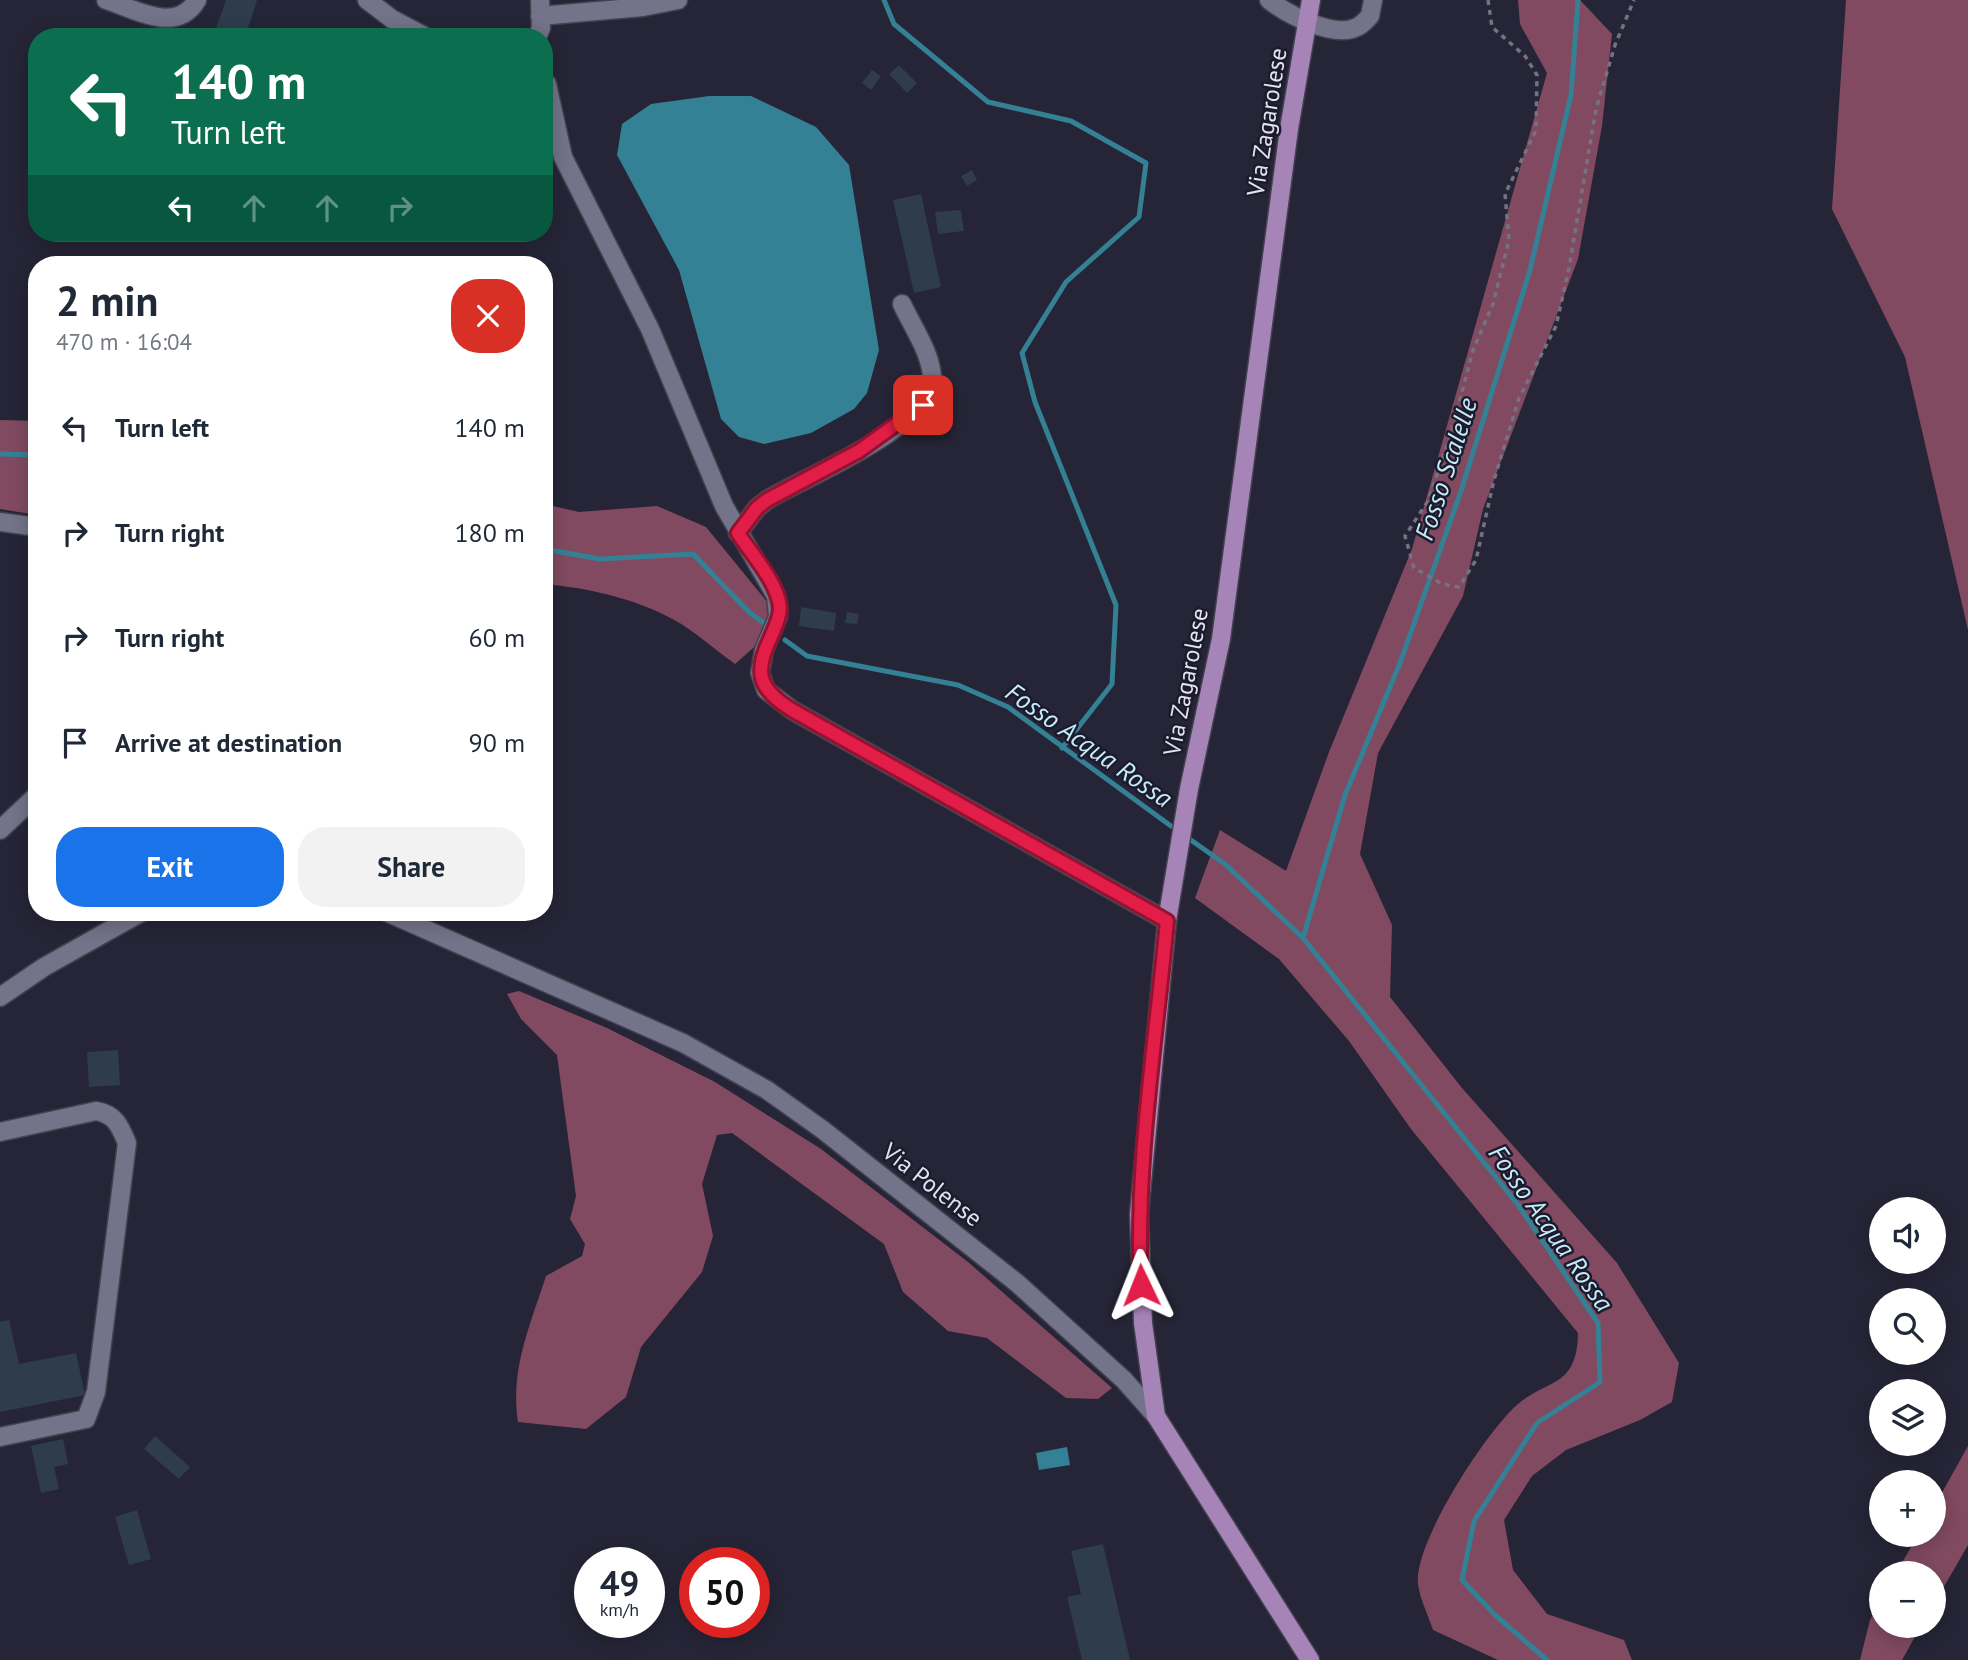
<!DOCTYPE html>
<html lang="en">
<head>
<meta charset="utf-8">
<style>
	body { margin:0; font-family:"PT Sans",sans-serif; background:#f2f2f3; color:#1f2937; height:100vh; display:flex; flex-direction:column; font-size:26px; white-space:nowrap }
	* { box-sizing:border-box; margin:0 }
	p { font-size:23px; color:#747a83 }
	.icon { flex:none; width:38px; height:38px; fill:none; stroke:currentColor; stroke-width:2; stroke-linecap:round; stroke-linejoin:round }
	.map { position:relative; flex:1; overflow:hidden }
	.drawer { position:absolute; left:28px; top:256px; width:525px; height:665px; display:flex; flex-direction:column; background:#fff; border-radius:28px; box-shadow:0 4px 18px #0003 }
	.drawer>* { flex:none }
	.banner { position:absolute; left:28px; top:28px; width:525px; height:214px; border-radius:28px; box-shadow:0 4px 18px #0003; background:#0b6e4f; color:#fff; overflow:hidden }
	.fabs { position:absolute; left:1869px; top:1197px; display:grid; gap:14px }
	.fabs a { display:grid; place-items:center; width:77px; height:77px; border-radius:50%; background:#fff; box-shadow:0 4px 18px #0003; font-size:35px }
	.speed { position:absolute; left:574px; top:1547px; display:flex; gap:14px; font-size:35px; font-weight:700; text-align:center }
	.speed>* { display:grid; place-content:center; width:91px; height:91px; border-radius:50%; background:#fff; box-shadow:0 4px 18px #0003; line-height:1 }
	.speed small { font-size:18px; font-weight:400 }
	.speed .limit { border:10px solid #d22; background:#fff; color:#111 }
	.pin { position:absolute; display:grid; place-items:center; width:60px; height:60px; color:#fff; margin:-30px; border-radius:14px; box-shadow:0 4px 10px #0006 }
	.me { position:absolute; width:77px; margin:-38px; rotate:358deg; stroke-linejoin:round; filter:drop-shadow(0 0 5px #0008) }
	.turn { display:flex; align-items:center; gap:24px; height:147px; padding:0 28px; font-size:32px }
	.turn .icon { width:91px; height:91px; stroke-width:2.5 }
	.turn b { display:block; font-size:49px; line-height:60px }
	.lanes { display:flex; align-items:center; height:66px; padding:0 28px; background:#0003; justify-content:center; gap:35px; direction:ltr }
	.lanes .off { opacity:.35 }
	.round { display:grid; place-items:center; flex:none; width:74px; height:74px; border-radius:28px; background:#f2f2f3 }
	.head { display:flex; align-items:center; justify-content:space-between; height:119px; padding:0 28px }
	h1 { font-size:42px; font-weight:700; line-height:52px }
	.button { display:flex; gap:14px; margin-top:auto; padding:14px 28px }
	.button a { flex:1; height:80px; border-radius:28px; background:#1a73e8; color:#fff; font-size:28px; font-weight:700; line-height:80px; text-align:center }
	.button a+a { background:#f2f2f3; color:#1f2937 }
	ul { padding:0; list-style:none }
	li { display:flex; align-items:center; gap:21px; height:105px; padding:0 28px }
	li div { flex:1 }
	li b { display:block; font-size:26px }
	li em { font-style:normal }
	.map>svg:first-child { display:block }
	.forest { fill:#814a61 }
	.water { fill:#348094 }
	.lines { fill:none; stroke-linecap:round; stroke-linejoin:round }
	.stream { stroke:#348094; stroke-width:5 }
	.building { fill:#2f3c4c }
	.minor-casing { stroke:#424150; stroke-width:21 }
	.major-casing { stroke:#424150; stroke-width:21 }
	.path { stroke:#747383; stroke-width:3.5; stroke-dasharray:5 5; stroke-linecap:butt }
	.minor { stroke:#737389; stroke-width:18 }
	.major { stroke:#a784b7; stroke-width:18 }
	.route-casing { stroke:#92132f; stroke-width:18 }
	.route { stroke:#e11d48; stroke-width:12 }
	.labels { text-anchor:middle; stroke-width:5; stroke-linejoin:round; paint-order:stroke }
	.street-label { font-size:24px; fill:#e3e3f0; stroke:#1c1b2d }
	.water-label { font-size:26px; font-style:italic; fill:#c5ecf8; stroke:#1c1b2d }
</style>
</head>
<body>
<div class="map">
<svg width="1968" height="1660" viewBox="0 0 1968 1660">
	<rect width="100%" height="100%" fill="#262537"/>
	<path class="forest" d="M1518 0H1580L1612 34 1602 126 1578 259 1483 509 1463 596 1378 753 1360 854 1392 925 1390 997 1462 1088 1617 1263 1679 1363 1672 1402 1640 1420 1566 1450 1532 1476 1504 1520 1513 1570 1547 1614 1624 1640 1632 1660H1498L1433 1630C1428 1615 1420 1599 1418 1584 1413 1544 1487 1430 1518 1404 1550 1378 1577 1387 1578 1333L1411 1129 1349 1041 1279 959 1195 898 1220 830 1286 871 1329 752 1412 549 1547 73 1520 24Z
		M1846 0H1968V630L1905 357 1832 209Z
		M0 420 37 421V515L0 509Z
		M544 504 579 512 657 506 706 527 768 603 772 619 761 641 735 664C718 652 701 637 683 625 642 600 591 588 544 584Z
		M519 991 607 1028 715 1082 821 1149 968 1262 1112 1388 1098 1399 1066 1398 987 1338 948 1331 903 1292 884 1244 732 1133 717 1135 702 1184 713 1236 702 1272 641 1347 626 1397 586 1429 518 1422C510 1369 530 1326 546 1276L582 1256 585 1244 570 1219 576 1196 557 1055 521 1019 507 994Z
		M1968 1446V1545L1934 1604V1573H1896L1918 1535H1934V1507Z
		M1881 1599V1626H1921L1902 1660H1860L1870 1620Z"/>
	<path class="water" d="M709 96H751L816 127 849 165 879 350 867 393 854 409 811 433 764 444 739 437 721 419 679 270 617 155 622 124 651 104Z
		M1067 1447 1070 1465 1039 1470 1036 1453Z"/>
	<g class="lines">
		<path class="stream" d="M884 0 894 24 988 102 1071 121 1146 163 1139 217 1066 282 1022 353 1035 402 1116 605 1112 684 1062 748
			M0 454 37 455
			M544 549 600 559 693 554 750 613 764 623
			M785 640 807 656 958 685 1008 707 1171 826
			M1188 838 1225 864 1303 938 1519 1206 1598 1323 1600 1382 1537 1423 1474 1521 1462 1580 1495 1615 1547 1660
			M1303 938 1345 795 1400 663 1461 491 1530 270 1571 95 1578 0"/>
	</g>
	<path class="building" d="M226 0H257L245 37H213Z
		M899 65 917 83 907 93 889 74Z
		M872 70 881 76 871 90 862 83Z
		M972 170 977 180 967 186 961 176Z
		M921 194 941 287 914 293 893 200Z
		M961 210 964 231 938 234 935 212Z
		M801 607 836 613 834 631 799 626Z
		M847 612 859 614 857 624 845 623Z
		M118 1050 120 1085 89 1087 87 1052Z
		M9 1320 19 1364 76 1353 85 1395 0 1412V1322Z
		M155 1436 190 1467 179 1479 144 1449Z
		M63 1439 68 1464 54 1467 59 1489 41 1493 31 1446Z
		M137 1510 151 1559 129 1565 115 1517Z
		M1103 1544 1130 1660H1082L1067 1597 1081 1594 1071 1551Z"/>
	<g class="lines">
		<g class="minor-casing">
			<path id="minor" d="M106 0C135 9 177 35 197 0
				M367 0 392 19 426 37
				M1269 0C1287 14 1334 39 1357 27 1362 25 1366 20 1370 16L1373 0
				M540 16 643 7 678 0
				M537 37 541 28 540 0
				M544 82 547 84 563 157 650 329 724 506 776 596 778 617 764 650 760 673 766 690 792 710 1167 921
				M0 522 37 527
				M738 533 757 508 767 500C805 477 932 427 932 379 932 354 912 326 902 304
				M0 830 37 795
				M386 912 683 1043 767 1090 823 1130 1017 1283 1124 1380 1156 1416
				M0 997 44 967 142 912
				M0 1132 96 1111C115 1114 120 1126 127 1143L96 1392 86 1419 0 1437"/>
		</g>
		<g class="major-casing">
			<path id="major" d="M1310 1660 1156 1416 1143 1323 1139 1214 1167 921 1189 789 1221 639 1289 129 1311 0"/>
		</g>
		<path class="path" d="M1488 0 1492 27 1525 56 1537 75 1536 130 1505 194 1509 240 1493 304 1473 350 1451 434 1428 501 1405 536 1414 568 1442 584 1459 587 1476 560 1494 480 1519 398 1556 326 1569 268 1596 109 1615 45 1634 0"/>
		<use href="#minor" class="minor"/>
		<use href="#major" class="major"/>
	</g>
	<g class="lines">
		<g class="route-casing">
			<path id="route" d="M923 405 859 451 767 500 757 508 738 533C751 554 778 582 780 608 780 619 774 629 770 639 753 674 760 690 792 710L1167 921C1156 1041 1135 1164 1141 1285"/>
		</g>
		<use href="#route" class="route"/>
	</g>
	<g class="labels">
		<g class="street-label">
			<text transform="translate(1267 122) rotate(-81)" y="8">Via Zagarolese</text>
			<text transform="translate(1186 682) rotate(-79)" y="8">Via Zagarolese</text>
			<text transform="translate(932 1185) rotate(38)" y="8">Via Polense</text>
		</g>
		<g class="water-label">
			<text transform="translate(1446 469) rotate(-72)" y="9">Fosso Scalelle</text>
			<text transform="translate(1089 745) rotate(35)" y="9">Fosso Acqua Rossa</text>
			<text transform="translate(1551 1228) rotate(55)" y="9">Fosso Acqua Rossa</text>
		</g>
	</g>
</svg>
<div class="fabs">
<a><svg class="icon" aria-label="sound" viewBox="0 0 24 24"><path d="M4 9h4l5-4v14l-5-4H4zM17 9q2 3 0 6"/></svg></a>
<a><svg class="icon" aria-label="search" viewBox="0 0 24 24"><circle cx="10" cy="10" r="6"/><path d="M15 15l6 6"/></svg></a>
<a><svg class="icon" aria-label="layers" viewBox="0 0 24 24"><path d="M12 4l9 5-9 5-9-5zM3 14l9 5 9-5"/></svg></a>
<a>+</a>
<a>−</a>
</div>
<div class="speed"><div>49<small>km/h</small></div><div class="limit">50</div></div>
<div class="pin" style="left:923px;top:405px;background:#d93025"><svg class="icon" aria-label="arrive" viewBox="0 0 24 24"><path d="M6 21V4h12l-3 4 3 4H6"/></svg></div>
<svg class="me" style="left:1141px;top:1285px" viewBox="-20 -20 40 40"><path d="M0-17L14 15 0 8-14 15z" fill="#e11d48" stroke="#fff" stroke-width="4"/></svg>
<div class="banner">
<div class="turn"><svg class="icon" aria-label="left" viewBox="0 0 24 24"><path d="M17 20v-9H6M10 6l-5 5 5 5"/></svg><div><b>140 m</b>Turn left</div></div>
<div class="lanes"><svg class="icon" aria-label="left" viewBox="0 0 24 24"><path d="M17 20v-9H6M10 6l-5 5 5 5"/></svg><svg class="icon off" aria-label="ahead" viewBox="0 0 24 24"><path d="M12 20V5M6 11l6-6 6 6"/></svg><svg class="icon off" aria-label="ahead" viewBox="0 0 24 24"><path d="M12 20V5M6 11l6-6 6 6"/></svg><svg class="icon off" aria-label="right" viewBox="0 0 24 24"><path d="M7 20v-9h11M14 6l5 5-5 5"/></svg></div>
</div>
<section class="drawer">
<div class="head"><div><h1>2 min</h1><p>470 m · 16:04</p></div><a class="round" style="background:#d93025;color:#fff"><svg class="icon" aria-label="close" viewBox="0 0 24 24"><path d="M6 6l12 12M18 6L6 18"/></svg></a></div>
<ul>
<li><svg class="icon" aria-label="left" viewBox="0 0 24 24"><path d="M17 20v-9H6M10 6l-5 5 5 5"/></svg><div><b>Turn left</b></div><em>140 m</em></li>
<li><svg class="icon" aria-label="right" viewBox="0 0 24 24"><path d="M7 20v-9h11M14 6l5 5-5 5"/></svg><div><b>Turn right</b></div><em>180 m</em></li>
<li><svg class="icon" aria-label="right" viewBox="0 0 24 24"><path d="M7 20v-9h11M14 6l5 5-5 5"/></svg><div><b>Turn right</b></div><em>60 m</em></li>
<li><svg class="icon" aria-label="arrive" viewBox="0 0 24 24"><path d="M6 21V4h12l-3 4 3 4H6"/></svg><div><b>Arrive at destination</b></div><em>90 m</em></li>
</ul>
<div class="button"><a>Exit</a><a>Share</a></div>
</section>
</div>
</body>
</html>
